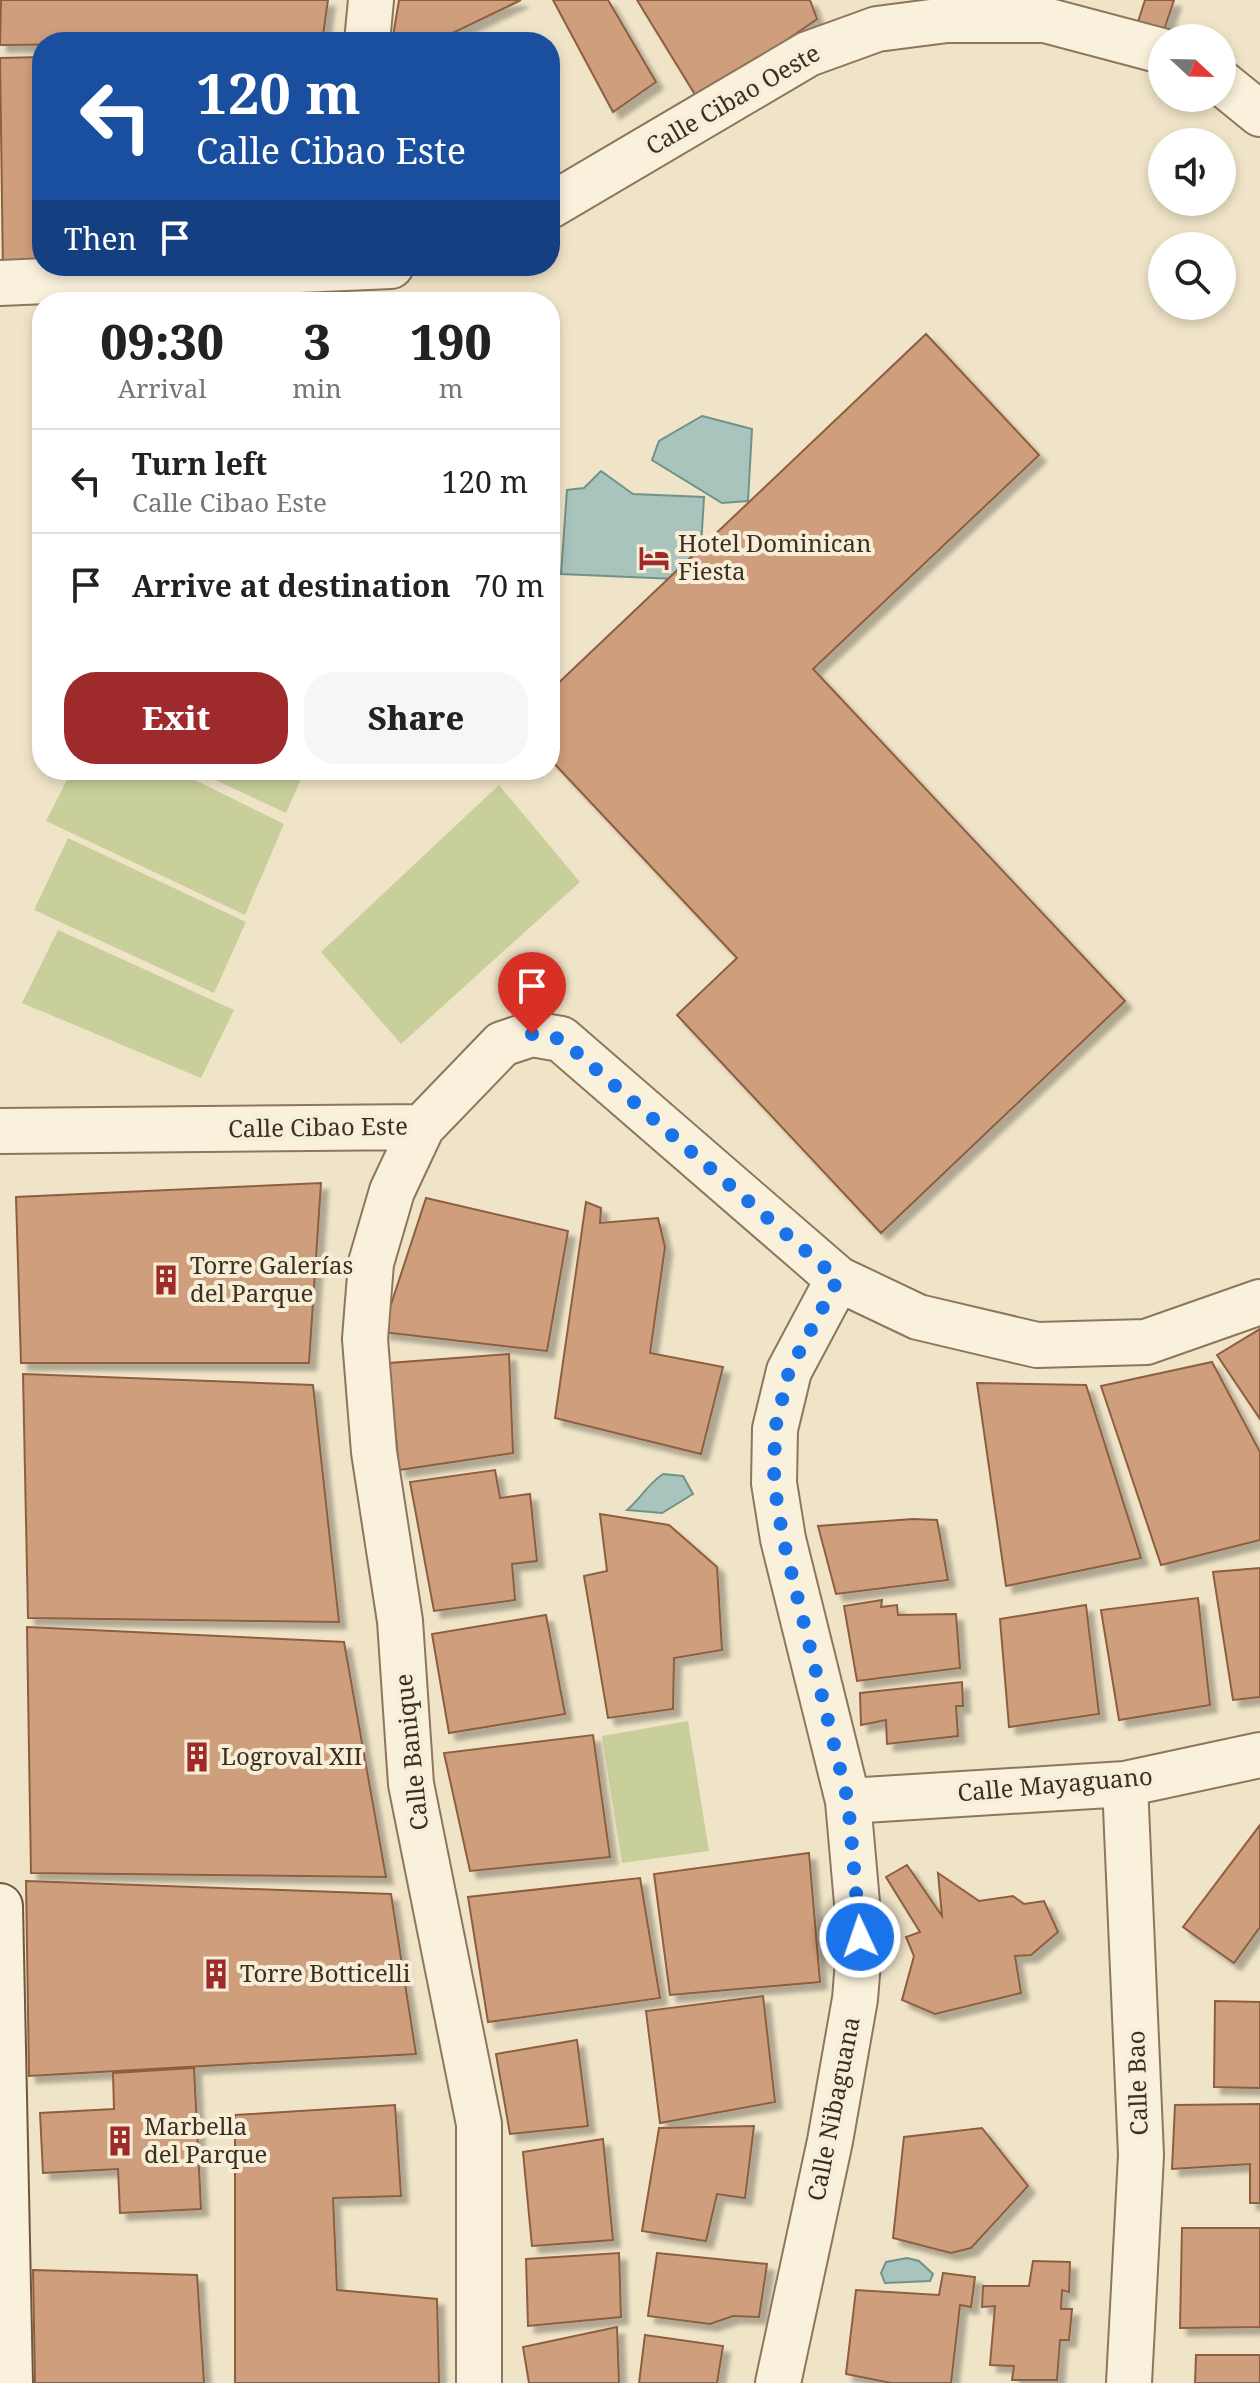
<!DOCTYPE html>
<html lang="en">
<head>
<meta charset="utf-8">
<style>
	body { margin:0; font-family:"Noto Serif",serif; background:#f6f6f6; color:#222; height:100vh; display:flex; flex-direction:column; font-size:30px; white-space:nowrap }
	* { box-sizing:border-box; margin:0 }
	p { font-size:26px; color:#767676 }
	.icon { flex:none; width:44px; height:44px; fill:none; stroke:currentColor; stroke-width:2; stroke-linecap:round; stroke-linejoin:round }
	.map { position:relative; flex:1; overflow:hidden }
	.details { position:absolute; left:32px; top:292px; width:528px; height:488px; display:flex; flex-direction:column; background:#fff; border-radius:32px; box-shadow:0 4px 12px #0003 }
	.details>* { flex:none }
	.banner { position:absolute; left:32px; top:32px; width:528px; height:244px; border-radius:32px; box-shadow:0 4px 12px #0003; background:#1a4fa0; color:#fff; overflow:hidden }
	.needle { width:52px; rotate:112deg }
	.buttons { position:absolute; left:1148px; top:24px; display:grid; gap:16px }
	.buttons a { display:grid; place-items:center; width:88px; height:88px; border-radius:50%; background:#fff; box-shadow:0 4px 12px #0003; font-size:40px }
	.pin { position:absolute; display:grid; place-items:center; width:68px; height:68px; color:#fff; margin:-82px -34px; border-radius:50% 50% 50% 0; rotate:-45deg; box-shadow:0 0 8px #0007 }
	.pin .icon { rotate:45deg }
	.me { position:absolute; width:88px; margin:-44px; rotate:357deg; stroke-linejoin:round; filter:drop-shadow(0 0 6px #0008) }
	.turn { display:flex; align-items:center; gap:28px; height:168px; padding:0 32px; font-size:36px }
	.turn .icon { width:104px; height:104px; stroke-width:2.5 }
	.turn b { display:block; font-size:56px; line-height:68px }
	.then { display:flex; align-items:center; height:76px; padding:0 32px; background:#0003; gap:16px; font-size:30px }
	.eta { display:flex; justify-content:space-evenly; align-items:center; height:136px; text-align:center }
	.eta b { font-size:48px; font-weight:800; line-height:56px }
	.primary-button { display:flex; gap:16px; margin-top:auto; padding:16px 32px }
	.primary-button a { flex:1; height:92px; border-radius:32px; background:#9e2a2b; color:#fff; font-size:32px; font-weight:800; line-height:92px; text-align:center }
	.primary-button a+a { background:#f6f6f6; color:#222 }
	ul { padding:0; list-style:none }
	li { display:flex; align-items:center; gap:24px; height:104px; padding:0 32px; border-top:2px solid #e0e0e0 }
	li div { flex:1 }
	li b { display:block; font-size:30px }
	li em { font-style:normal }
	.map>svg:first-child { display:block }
	.green { fill:#c9cf9b }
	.water { fill:#a9c4bc; stroke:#6f938a; stroke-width:2 }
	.building { fill:#cf9f7d; stroke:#8d5f41; stroke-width:2; filter:url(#shadow) }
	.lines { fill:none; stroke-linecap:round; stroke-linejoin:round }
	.minor-casing { stroke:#8d765c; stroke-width:48 }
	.secondary-casing { stroke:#6f573f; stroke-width:48 }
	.minor { stroke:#faf1dc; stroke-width:44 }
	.secondary { stroke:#faf1dc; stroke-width:44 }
	.route { stroke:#1a73e8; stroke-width:14; stroke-dasharray:0 25.2 }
	.labels { text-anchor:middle; stroke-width:8; stroke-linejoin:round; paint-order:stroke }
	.street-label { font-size:24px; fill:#3d2e20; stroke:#f7eed8 }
	.poi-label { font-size:24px; fill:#3d2e20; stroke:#f7eed8; text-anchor:start }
</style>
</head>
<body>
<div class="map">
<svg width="1260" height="2383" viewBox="0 0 1260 2383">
	<defs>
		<filter id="shadow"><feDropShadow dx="7" dy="7" stdDeviation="2" flood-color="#0004"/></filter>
	</defs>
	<rect width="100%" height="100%" fill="#f0e4c8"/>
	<path class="green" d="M72 770H175L284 824 245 915 46 821Z
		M194 770H305L286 813Z
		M499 785 580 882 401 1044 321 952Z
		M68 838 246 922 214 993 34 910Z
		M58 930 234 1010 201 1078 22 1003Z
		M688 1721 709 1851 622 1863 602 1736Z"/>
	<path class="water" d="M702 416 752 429 748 501 722 503 652 460 659 441Z
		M601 471 633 494 704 497 699 580 561 574 567 490 584 488Z
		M663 1474 683 1476 693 1494 662 1513 627 1510C641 1498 648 1484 663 1474Z
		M907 2258 919 2261 933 2274 930 2281 885 2283 881 2273 886 2262Z"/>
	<path class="building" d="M1 0H328L322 42 0 45Z
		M399 0H521L434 42H392Z
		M553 0H608L656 82 613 112Z
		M637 0H810L817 19 699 101Z
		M1145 0H1174L1164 30 1136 28Z
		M42 57V266L3 272 0 58Z
		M926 334 1039 455 813 669 1125 1001 881 1233 677 1015 737 958 550 759V691Z
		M321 1183 309 1363H21L16 1197Z
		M426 1198 568 1231 547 1351 382 1332Z
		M586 1202 601 1208 600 1223 658 1218 665 1247 650 1353 723 1367 701 1454 555 1418Z
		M1260 1329V1419L1217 1355Z
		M509 1354 513 1453 399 1470 389 1363Z
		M1212 1362 1260 1452V1540L1161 1565 1101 1386Z
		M23 1374 313 1385 339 1622 28 1618Z
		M977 1383 1086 1385 1141 1558 1006 1586Z
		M495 1470 500 1498 530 1494 537 1561 512 1564 515 1600 434 1611 410 1482Z
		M600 1514 669 1525 717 1567 722 1650 674 1658 673 1709 608 1718 584 1576 607 1571Z
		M913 1519 937 1520 948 1580 836 1594 818 1526Z
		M1260 1568V1697L1233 1700 1213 1572Z
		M1198 1598 1210 1705 1119 1720 1101 1610Z
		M882 1600 881 1607 897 1605 898 1615 956 1614 960 1668 857 1681 844 1606Z
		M1086 1605 1099 1714 1009 1727 1000 1619Z
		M546 1615 565 1714 449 1733 432 1634Z
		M27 1627 344 1642 386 1877 31 1873Z
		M962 1682 963 1706H956L958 1736 887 1744 886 1720 861 1725 860 1693Z
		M593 1735 610 1857 470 1871 444 1753Z
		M1260 1825V1927L1234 1963 1183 1927Z
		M809 1853 820 1982 670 1995 654 1874Z
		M907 1865 942 1916 938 1873 979 1901 1013 1896 1024 1904 1044 1901 1058 1932 1031 1955 1015 1956 1021 1993 935 2014 902 2000 914 1956 906 1937 920 1932 886 1877Z
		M640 1878 660 1998 488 2022 468 1897Z
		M26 1881 391 1894 416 2054 29 2076Z
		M763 1996 775 2102 660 2123 646 2011Z
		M1215 2001 1260 2002V2088L1214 2087Z
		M577 2040 588 2126 510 2134 496 2054Z
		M194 2068 201 2209 120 2213 118 2169 43 2173 40 2113 114 2109 113 2073Z
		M1260 2104V2203H1250V2164L1172 2169 1175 2105Z
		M395 2105 401 2196 333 2198 337 2290 437 2299 439 2383H235V2115Z
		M754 2126 745 2198 717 2194 706 2241 642 2231 659 2128Z
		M982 2128 1028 2186 971 2248 951 2253 893 2238 904 2137Z
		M603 2139 613 2240 532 2246 523 2152Z
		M1182 2228H1260V2327L1180 2328Z
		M619 2253 621 2317 528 2326 526 2259Z
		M657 2253 767 2264 759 2317 733 2316 710 2324 648 2316Z
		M1033 2261 1070 2262 1069 2292 1062 2290 1061 2309H1072L1069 2340H1060L1057 2380H1012L1014 2366 990 2365 995 2306 982 2307 983 2286H1029Z
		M33 2270 197 2275 204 2383H35Z
		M943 2273 975 2277 971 2307 960 2305 951 2383H891L846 2374 856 2290 939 2295Z
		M617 2327 619 2383H529L523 2347Z
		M645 2335 723 2346 717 2383H639Z
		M1196 2355H1260V2383H1195Z"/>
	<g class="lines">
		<g class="minor-casing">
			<path id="minor" d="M367 42 371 0
				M1222 83 1260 114
				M550 206 808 54 877 29 947 20H1045L1162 51
				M0 283 391 266
				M0 1131 422 1127
				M1125 1784 1141 2155 1129 2383
				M848 1801 1125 1784 1260 1755
				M479 2383V2124L411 1784 400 1621 374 1452 365 1339 371 1263 392 1191 422 1127 502 1044 532 1034 561 1039 838 1279 918 1317 1037 1345 1146 1342 1260 1302
				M778 2383 830 2141 855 1999 860 1937 848 1801 783 1539 774 1483 775 1429 789 1371 838 1279"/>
		</g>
		<g class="secondary-casing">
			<path id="secondary" d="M0 1906 10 2383"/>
		</g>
		<use href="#minor" class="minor"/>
		<use href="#secondary" class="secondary"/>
	</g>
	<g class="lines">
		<path class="route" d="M532 1034 561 1039 838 1279 789 1371 775 1429 774 1483 783 1539 848 1801 860 1937"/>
	</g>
	<defs>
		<g id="hotel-bare" transform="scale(2.4)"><path d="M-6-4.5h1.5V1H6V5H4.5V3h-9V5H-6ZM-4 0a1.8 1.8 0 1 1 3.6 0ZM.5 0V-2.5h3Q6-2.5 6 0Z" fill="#9e2a2b" stroke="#f7eed8" stroke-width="2.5" paint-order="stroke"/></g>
		<g id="building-bare" transform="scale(2.4)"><path d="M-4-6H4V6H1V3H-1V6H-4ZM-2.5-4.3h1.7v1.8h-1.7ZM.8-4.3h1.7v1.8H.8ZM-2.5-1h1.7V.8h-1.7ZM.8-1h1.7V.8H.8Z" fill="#9e2a2b" stroke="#f7eed8" stroke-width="2.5" paint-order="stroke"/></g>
	</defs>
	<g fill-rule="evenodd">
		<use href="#hotel-bare" x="654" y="558"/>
		<use href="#building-bare" x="166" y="1280"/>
		<use href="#building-bare" x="197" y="1757"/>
		<use href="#building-bare" x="216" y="1974"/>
		<use href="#building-bare" x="120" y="2141"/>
	</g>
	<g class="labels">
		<g class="street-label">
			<text transform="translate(733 100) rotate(-30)" y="8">Calle Cibao Oeste</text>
			<text transform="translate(318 1128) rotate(-1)" y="8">Calle Cibao Este</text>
			<text transform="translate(412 1752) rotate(-96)" y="8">Calle Banique</text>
			<text transform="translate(1055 1785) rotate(-5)" y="8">Calle Mayaguano</text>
			<text transform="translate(1138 2083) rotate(-92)" y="8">Calle Bao</text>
			<text transform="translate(834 2109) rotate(-79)" y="8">Calle Nibaguana</text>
		</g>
		<g class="poi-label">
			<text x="678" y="552">Hotel Dominican<tspan x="678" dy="28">Fiesta</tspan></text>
			<text x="190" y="1274">Torre Galerías<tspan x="190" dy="28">del Parque</tspan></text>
			<text x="221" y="1765">Logroval XII</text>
			<text x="240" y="1982">Torre Botticelli</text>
			<text x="144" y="2135">Marbella<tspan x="144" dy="28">del Parque</tspan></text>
		</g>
	</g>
</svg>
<div class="buttons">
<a><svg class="needle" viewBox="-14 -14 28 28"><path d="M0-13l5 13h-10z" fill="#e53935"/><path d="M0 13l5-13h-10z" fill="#767676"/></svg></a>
<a><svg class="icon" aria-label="sound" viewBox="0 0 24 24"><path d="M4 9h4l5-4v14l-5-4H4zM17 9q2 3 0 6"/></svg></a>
<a><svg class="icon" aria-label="search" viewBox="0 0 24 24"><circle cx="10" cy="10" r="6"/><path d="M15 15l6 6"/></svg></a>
</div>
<div class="pin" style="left:532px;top:1034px;background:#d93025"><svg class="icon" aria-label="arrive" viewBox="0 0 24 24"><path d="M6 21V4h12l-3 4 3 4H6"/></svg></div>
<svg class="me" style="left:860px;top:1937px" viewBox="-20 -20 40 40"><circle r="17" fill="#1a73e8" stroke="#fff" stroke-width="3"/><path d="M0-11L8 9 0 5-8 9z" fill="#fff"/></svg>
<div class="banner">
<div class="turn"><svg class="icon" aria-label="left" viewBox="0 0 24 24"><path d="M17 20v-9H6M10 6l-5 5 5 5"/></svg><div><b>120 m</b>Calle Cibao Este</div></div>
<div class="then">Then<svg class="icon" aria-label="arrive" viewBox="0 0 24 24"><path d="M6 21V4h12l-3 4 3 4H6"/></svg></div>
</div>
<section class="details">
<div class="eta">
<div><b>09:30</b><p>Arrival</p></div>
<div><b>3</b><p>min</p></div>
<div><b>190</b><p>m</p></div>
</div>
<ul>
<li><svg class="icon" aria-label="left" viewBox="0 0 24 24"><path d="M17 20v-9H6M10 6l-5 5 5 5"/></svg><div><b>Turn left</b><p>Calle Cibao Este</p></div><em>120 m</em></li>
<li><svg class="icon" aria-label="arrive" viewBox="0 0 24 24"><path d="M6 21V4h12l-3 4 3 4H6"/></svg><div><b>Arrive at destination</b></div><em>70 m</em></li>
</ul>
<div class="primary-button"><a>Exit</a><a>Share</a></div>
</section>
</div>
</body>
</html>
